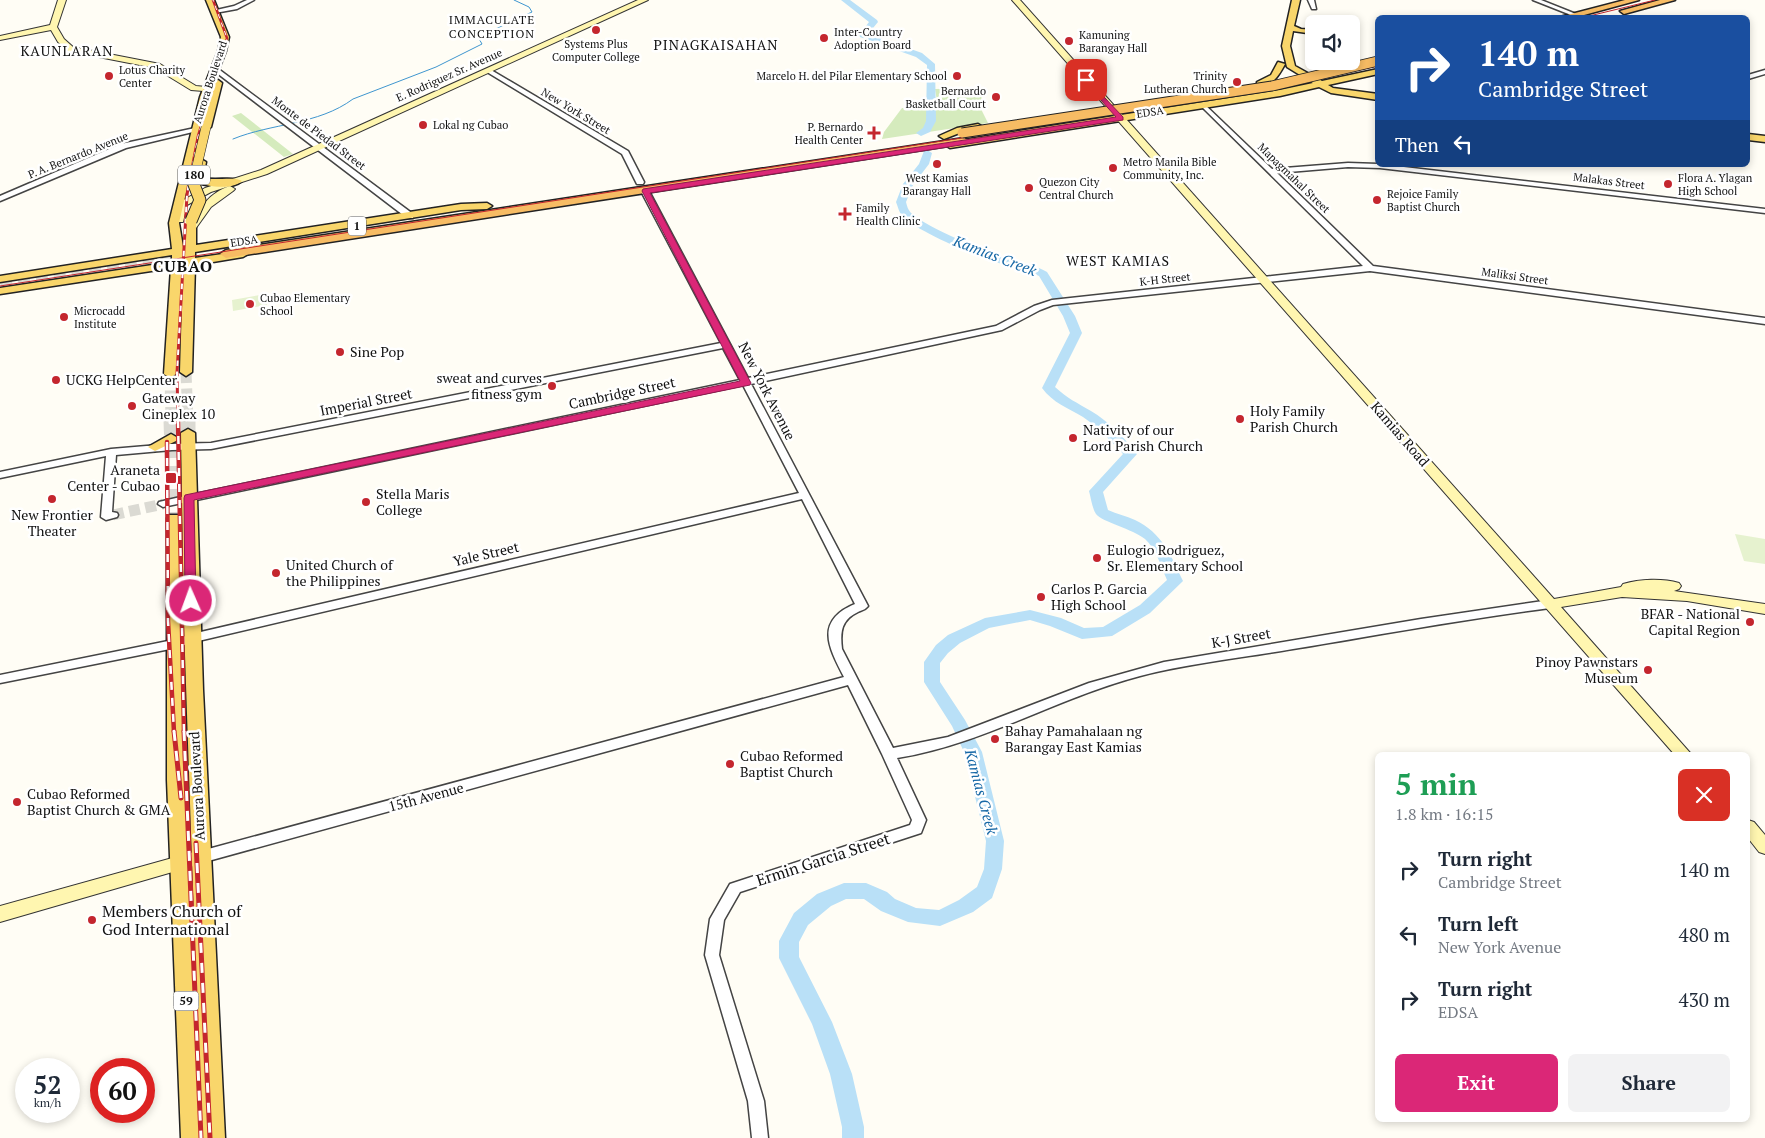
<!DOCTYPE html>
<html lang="en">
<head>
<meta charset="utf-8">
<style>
	body { margin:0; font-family:"PT Serif",serif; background:#f2f2f3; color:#1f2937; height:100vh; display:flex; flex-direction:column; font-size:19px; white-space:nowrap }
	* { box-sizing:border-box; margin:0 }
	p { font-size:16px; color:#747a83 }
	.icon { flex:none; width:28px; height:28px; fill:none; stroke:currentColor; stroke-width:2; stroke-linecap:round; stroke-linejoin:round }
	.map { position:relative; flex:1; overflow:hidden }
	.details { position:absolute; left:1375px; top:752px; width:375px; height:370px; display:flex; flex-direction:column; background:#fff; border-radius:8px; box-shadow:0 2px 8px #0003 }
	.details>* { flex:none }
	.banner { position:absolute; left:1375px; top:15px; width:375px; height:152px; border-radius:8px; box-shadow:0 2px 8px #0003; background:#1a4fa0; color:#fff; overflow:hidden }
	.controls { position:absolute; left:1305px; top:15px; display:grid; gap:10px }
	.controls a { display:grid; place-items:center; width:55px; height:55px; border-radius:8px; background:#fff; box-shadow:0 2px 8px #0003; font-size:25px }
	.speed { position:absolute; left:15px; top:1058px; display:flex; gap:10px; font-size:25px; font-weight:700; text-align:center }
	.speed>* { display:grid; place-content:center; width:65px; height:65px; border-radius:50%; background:#fff; box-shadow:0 2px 8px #0003; line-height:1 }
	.speed small { font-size:12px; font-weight:400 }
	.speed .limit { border:8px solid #d22; background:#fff; color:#111 }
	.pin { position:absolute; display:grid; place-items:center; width:42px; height:42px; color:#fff; margin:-21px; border-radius:10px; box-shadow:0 2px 8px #0006 }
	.me { position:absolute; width:55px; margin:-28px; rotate:358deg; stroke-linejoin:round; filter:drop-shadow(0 0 4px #0008) }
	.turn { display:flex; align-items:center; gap:18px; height:105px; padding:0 20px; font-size:22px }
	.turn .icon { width:65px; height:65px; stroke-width:2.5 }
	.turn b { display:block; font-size:35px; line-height:42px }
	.then { display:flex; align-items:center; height:48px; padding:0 20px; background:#0003; gap:10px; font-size:19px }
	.round { display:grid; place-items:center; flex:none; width:52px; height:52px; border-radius:8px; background:#f2f2f3 }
	.summary { display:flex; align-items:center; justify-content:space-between; height:85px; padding:0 20px }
	h1 { font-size:30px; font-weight:700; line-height:38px; color:#1e9e55 }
	.cta { display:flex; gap:10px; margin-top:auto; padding:10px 20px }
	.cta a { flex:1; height:58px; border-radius:8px; background:#db2777; color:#fff; font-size:20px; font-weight:700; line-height:58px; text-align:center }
	.cta a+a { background:#f2f2f3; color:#1f2937 }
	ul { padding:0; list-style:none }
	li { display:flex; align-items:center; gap:15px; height:65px; padding:0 20px }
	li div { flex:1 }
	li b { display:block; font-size:19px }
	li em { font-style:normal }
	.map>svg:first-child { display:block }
	.green { fill:#d5ebbd }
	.pitch { fill:#e6f2cf }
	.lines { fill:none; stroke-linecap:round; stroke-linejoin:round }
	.stream { stroke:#3f96cf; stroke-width:1 }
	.river { fill:#b9e0f7; fill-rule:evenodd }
	.tertiary-tunnel { stroke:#dbdad3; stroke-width:11; stroke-dasharray:11 5.5; stroke-linecap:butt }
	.primary-tunnel-far1 { stroke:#dbdad3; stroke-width:11; stroke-dasharray:11 5.5; stroke-linecap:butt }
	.primary-tunnel { stroke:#dbdad3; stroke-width:15; stroke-dasharray:15 8; stroke-linecap:butt }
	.trunk-tunnel { stroke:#dbdad3; stroke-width:12; stroke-dasharray:12 6; stroke-linecap:butt }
	.tertiary-casing { stroke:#444; stroke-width:3 }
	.secondary-casing { stroke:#333; stroke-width:2 }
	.primary-casing { stroke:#222; stroke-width:3 }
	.trunk-casing { stroke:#222; stroke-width:3 }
	.tertiary { fill:#fff; fill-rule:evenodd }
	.secondary { fill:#fff6b0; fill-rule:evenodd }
	.primary { fill:#f9d66b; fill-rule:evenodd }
	.trunk { fill:#f7bc64; fill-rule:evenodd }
	.tram { stroke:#c4262e; stroke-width:1 }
	.rail-far3-casing { stroke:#c4262e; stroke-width:2.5 }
	.rail-far2-casing { stroke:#c4262e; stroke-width:3 }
	.rail-far1-casing { stroke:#c4262e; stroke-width:4.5 }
	.rail-casing { stroke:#c4262e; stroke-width:5 }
	.rail-far3 { stroke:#fff; stroke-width:1; stroke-dasharray:4.5; stroke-linecap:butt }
	.rail-far2 { stroke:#fff; stroke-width:2; stroke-dasharray:5.5; stroke-linecap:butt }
	.rail-far1 { stroke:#fff; stroke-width:2.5; stroke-dasharray:8; stroke-linecap:butt }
	.rail { stroke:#fff; stroke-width:3; stroke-dasharray:10; stroke-linecap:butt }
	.primary-bridge-far1-casing { stroke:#222; stroke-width:10; stroke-linecap:butt }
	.primary-bridge-casing { stroke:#222; stroke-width:13; stroke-linecap:butt }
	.trunk-bridge-casing { stroke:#222; stroke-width:11; stroke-linecap:butt }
	.primary-bridge-far1 { stroke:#f9d66b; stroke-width:9 }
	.primary-bridge { stroke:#f9d66b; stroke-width:11 }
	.trunk-bridge { stroke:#f7bc64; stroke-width:9 }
	.route { fill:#db2777; stroke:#8e194d }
	.poi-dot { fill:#c4262e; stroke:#fff; stroke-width:2 }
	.labels { text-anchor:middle; stroke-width:5; stroke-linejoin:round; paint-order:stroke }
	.far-poi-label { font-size:11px; fill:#111; stroke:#fff; text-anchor:start }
	.far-street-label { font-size:11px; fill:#111; stroke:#fff }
	.far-neighbourhood-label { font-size:12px; letter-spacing:1px; fill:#111; stroke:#fff }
	.shield { fill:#fff; stroke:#585858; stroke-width:1 }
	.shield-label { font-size:12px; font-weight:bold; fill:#111 }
	.far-quarter-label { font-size:14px; letter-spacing:1px; fill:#111; stroke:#fff }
	.poi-label { font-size:14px; fill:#111; stroke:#fff; text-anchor:start }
	.street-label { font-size:14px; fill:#111; stroke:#fff }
	.water-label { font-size:15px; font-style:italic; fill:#1768a6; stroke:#fff }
	.far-district-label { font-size:16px; font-weight:bold; letter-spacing:1px; fill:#111; stroke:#fff }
	.near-street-label { font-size:16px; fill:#111; stroke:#fff }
	.near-poi-label { font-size:16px; fill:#111; stroke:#fff; text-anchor:start }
</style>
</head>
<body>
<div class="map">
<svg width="1765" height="1138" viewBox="0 0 1765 1138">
	<rect width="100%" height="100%" fill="#fffdf5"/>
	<path class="green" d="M983 88 980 107 988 123 882 139 884 132 902 108 938 107 935 89Z
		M241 113 293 154 284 157 232 116Z"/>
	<path class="pitch" d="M266 294 267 305 233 311 232 300Z
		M1735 534 1765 539V564L1744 561Z"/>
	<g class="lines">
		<path class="stream" d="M233 139C272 123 318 125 353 99L436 67 482 44 478 37 532 12 529 7 514 0"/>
		<path class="river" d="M841 0H850L877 20 878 22 868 34 922 53 935 64 936 121 930 132 921 136 916 133 923 128 926 121 927 65 916 57 860 37 859 35 869 22Z
			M927 150 932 153 929 164 913 185 906 202C907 206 908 210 911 213 924 226 986 252 1006 259 1020 263 1034 264 1047 272L1075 316 1082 333 1055 387C1068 399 1076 402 1091 411 1108 421 1125 438 1137 454L1103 492 1108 510C1117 514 1126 516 1135 520 1162 533 1171 555 1183 581L1150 613 1112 636 1082 639 1050 626 1030 620 989 628 960 643 948 653 940 663V682L965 720 982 752 1004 841 1002 869 992 898 973 912 940 926 908 922 881 911 864 899H846L831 906 808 925 799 942V957L832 1022 852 1074 864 1127V1138H842V1127L830 1074 812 1024 779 958V941L794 913 817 894 844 883H866L887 892 895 899 916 908 939 910 959 900 977 887 984 869 986 841 964 752 952 726 924 682V662L936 645 948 635 985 618 1030 610 1061 618 1084 628 1103 627 1140 605 1167 580C1161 566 1156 549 1145 539 1133 529 1102 522 1096 514 1092 508 1091 498 1089 491L1123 454C1110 440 1098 427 1083 417 1068 408 1053 403 1042 388L1070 333 1063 316 1039 276C1026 269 1012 268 999 263 976 256 918 232 902 216 899 212 898 207 896 202L903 184 919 164 924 151Z"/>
		<path class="tertiary-tunnel" d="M113 515 163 504"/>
		<path class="primary-tunnel-far1" d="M186 372 188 421
			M170 374 171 421"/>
		<path class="primary-tunnel" d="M171 420 174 518
			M188 420V433"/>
		<path class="trunk-tunnel" d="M0 282 194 252"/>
		<g class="tertiary-casing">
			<path id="tertiary" d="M247 0H254L237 9 215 13 212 11 234 6Z
				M1308 0H1314L1316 9H1312Z
				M1533 0H1541L1576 14 1571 15Z
				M213 68H217L413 214V218H407L213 70Z
				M487 70H491L628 151 644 182 643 184H637L622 154 487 72Z
				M1765 70V74L1748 79V75Z
				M1203 103 1272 169 1348 163 1378 164 1765 209V213L1380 168 1348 167 1277 173 1373 266 1765 318V324L1370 271 1053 305 1040 310 1002 330 751 384 868 606C865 610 862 610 858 612 841 620 840 632 842 649L893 748 948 737 1089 683 1164 662 1421 619 1550 600 1556 604 1550 608C1464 619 1378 635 1293 649 1242 658 1190 663 1140 676 1057 698 983 744 897 758L926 820 921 833 740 892 724 920 719 955 764 1101 768 1138H752L748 1101 705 955 710 919 730 884 910 825 912 820 882 754 848 685 201 863 196 861 194 857 196 853 201 851 844 677C829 648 814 621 855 604L802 499 194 642 175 648 0 683V675L173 640 192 634 799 493 743 385 163 507 158 504 159 502 176 498 740 380 723 348 211 449 172 450 116 455 112 512 117 513 118 515 117 517 106 520 101 517 106 456 0 478V472L111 449 170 444 211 443 721 343 641 191 642 189 649 191 748 378 996 326 1034 306 1052 300 1363 266 1201 106V104Z
				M195 128 197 129V131L126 148 0 201V196L121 144Z"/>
		</g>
		<g class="secondary-casing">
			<path id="secondary" d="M58 0H66L57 27 64 39 73 47 160 64 196 86 216 88 220 90 216 92 191 90 155 68 68 51 58 42 51 30 0 40V36L50 25Z
				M638 0H648L267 174 211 192 187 205 183 222H177L175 220 180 202 205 188 261 170Z
				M1012 0H1020L1554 599 1621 587 1623 584C1640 579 1662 578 1679 583L1681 586 1679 589 1674 591 1765 604V614L1687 601 1622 597 1561 607 1692 755H1675Z
				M230 186 235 189 233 191 211 207 196 228H190L188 226C199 209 210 192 230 186Z
				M1748 820 1754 822 1765 835V854L1759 852 1748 838Z
				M201 850 207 852 210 857 207 862 0 922V906Z"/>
		</g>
		<g class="primary-casing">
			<path id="primary" d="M206 0H214L229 37 226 51 214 82 218 80 222 83 211 127 206 130 201 127 179 223 183 247H185L186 221 191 218 196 221V245L461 204 487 203 492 206 487 209 461 210 195 252V258L243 251 248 254 243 257 195 265 192 372 186 376 180 372 183 267 176 374 170 378 164 374 171 268 0 294V288L172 262V255L0 282V276L172 249 169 223 200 97 218 51 221 37Z
				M1292 0H1300L1294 26 1301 29 1314 30V34L1293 31 1290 46 1295 66 1322 81 1378 69V74L1328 85 1333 88 1378 94V100L1331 93 1319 87 1280 96 950 148 945 145 950 142 1280 90 1313 83 1287 67 1282 46Z
				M1278 62 1285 64C1279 75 1272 88 1257 86V82L1271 75Z
				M978 124 983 127 981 129 962 132 944 139 939 136 957 128Z
				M1748 134 1765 136V142L1748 140Z
				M201 159 206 162 203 178C215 181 236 176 242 181 230 191 208 186 194 182L193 180 196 162Z
				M188 429 195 433 203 690 225 1138H181L167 780V518L169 515H179L181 518 185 780 198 1040 184 625 181 433Z
				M171 434 178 438 176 441 155 451 148 447Z"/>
		</g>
		<g class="trunk-casing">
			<path id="trunk" d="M1625 0H1639L1573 18H1556Z
				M1660 0H1675L1624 14 1620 11Z
				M964 138 969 141 968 143 226 258 220 254 226 250Z"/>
		</g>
		<use href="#tertiary" class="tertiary"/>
		<use href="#secondary" class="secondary"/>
		<use href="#primary" class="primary"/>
		<use href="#trunk" class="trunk"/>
		<path class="tram" d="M1581 18 1655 0
			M0 286 1260 92 1378 66"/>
		<g class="rail-far3-casing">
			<path id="rail-far3" d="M189 183 198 136 227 38 213 0"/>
		</g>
		<g class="rail-far2-casing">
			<path id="rail-far2" d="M178 421 177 373 187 195 189 182"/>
		</g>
		<g class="rail-far1-casing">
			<path id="rail-far1" d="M178 420 184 732
				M167 442 168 621 174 732"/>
		</g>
		<g class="rail-casing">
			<path id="rail" d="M174 731 181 798
				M184 731 201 1138
				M196 843 210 1138"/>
		</g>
		<use href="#rail-far3" class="rail-far3"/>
		<use href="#rail-far2" class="rail-far2"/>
		<use href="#rail-far1" class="rail-far1"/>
		<use href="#rail" class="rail"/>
		<g class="primary-bridge-far1-casing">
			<path id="primary-bridge-far1" d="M193 183 206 127"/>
		</g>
		<g class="primary-bridge-casing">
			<path id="primary-bridge" d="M191 221 200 200 193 182"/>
		</g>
		<g class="trunk-bridge-casing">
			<path id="trunk-bridge" d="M962 133 1272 86 1378 61"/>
		</g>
		<use href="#primary-bridge-far1" class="primary-bridge-far1"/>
		<use href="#primary-bridge" class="primary-bridge"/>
		<use href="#trunk-bridge" class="trunk-bridge"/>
	</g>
	<path class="route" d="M1086 78 1123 117V120L650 193 751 383 750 385 194 500 196 601 191 605 185 601 184 498 185 495 740 381 642 191 643 189 1116 117 1084 81 1083 80Z"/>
	<g class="poi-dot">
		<circle cx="596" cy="30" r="5"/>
		<circle cx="824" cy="38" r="5"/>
		<circle cx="1069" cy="41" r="5"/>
		<circle cx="109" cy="76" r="5"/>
		<circle cx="957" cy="76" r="5"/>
		<circle cx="1237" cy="82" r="5"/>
		<circle cx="996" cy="97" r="5"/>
		<circle cx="423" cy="125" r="5"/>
		<path d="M871.5 125.5h5v5h5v5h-5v5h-5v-5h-5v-5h5z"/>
		<circle cx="937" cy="164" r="5"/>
		<circle cx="1113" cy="168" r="5"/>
		<circle cx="1668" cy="184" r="5"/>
		<circle cx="1029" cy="188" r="5"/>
		<circle cx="1377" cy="200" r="5"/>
		<path d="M842.5 206.5h5v5h5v5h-5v5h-5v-5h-5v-5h5z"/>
		<circle cx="250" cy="304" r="5"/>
		<circle cx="64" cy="317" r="5"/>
		<circle cx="340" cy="352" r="5"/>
		<circle cx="56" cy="380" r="5"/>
		<circle cx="552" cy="386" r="5"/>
		<circle cx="132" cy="406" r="5"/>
		<circle cx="1240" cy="419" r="5"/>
		<circle cx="1073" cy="438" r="5"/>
		<rect x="165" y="472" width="12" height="12" rx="2.5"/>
		<circle cx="52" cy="499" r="5"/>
		<circle cx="366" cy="502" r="5"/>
		<circle cx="1097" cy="558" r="5"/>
		<circle cx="276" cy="573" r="5"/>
		<circle cx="1041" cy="597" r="5"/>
		<circle cx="1750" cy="622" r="5"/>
		<circle cx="1648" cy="670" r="5"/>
		<circle cx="995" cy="739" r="5"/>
		<circle cx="730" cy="764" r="5"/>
		<circle cx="17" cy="802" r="5"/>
		<circle cx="92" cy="920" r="5"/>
	</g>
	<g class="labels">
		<g class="far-poi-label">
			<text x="834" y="36">Inter-Country<tspan x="834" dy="13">Adoption Board</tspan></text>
			<text x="1079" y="39">Kamuning<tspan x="1079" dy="13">Barangay Hall</tspan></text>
			<text x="596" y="48" text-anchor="middle">Systems Plus<tspan x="596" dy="13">Computer College</tspan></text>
			<text x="119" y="74">Lotus Charity<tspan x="119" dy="13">Center</tspan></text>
			<text x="947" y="80" text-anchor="end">Marcelo H. del Pilar Elementary School</text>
			<text x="1227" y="80" text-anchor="end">Trinity<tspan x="1227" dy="13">Lutheran Church</tspan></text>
			<text x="986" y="95" text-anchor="end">Bernardo<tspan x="986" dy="13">Basketball Court</tspan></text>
			<text x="433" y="129">Lokal ng Cubao</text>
			<text x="863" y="131" text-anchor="end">P. Bernardo<tspan x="863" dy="13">Health Center</tspan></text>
			<text x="1123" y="166">Metro Manila Bible<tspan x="1123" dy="13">Community, Inc.</tspan></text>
			<text x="937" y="182" text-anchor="middle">West Kamias<tspan x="937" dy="13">Barangay Hall</tspan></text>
			<text x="1678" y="182">Flora A. Ylagan<tspan x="1678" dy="13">High School</tspan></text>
			<text x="1039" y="186">Quezon City<tspan x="1039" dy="13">Central Church</tspan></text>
			<text x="1387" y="198">Rejoice Family<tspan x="1387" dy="13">Baptist Church</tspan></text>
			<text x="856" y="212">Family<tspan x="856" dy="13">Health Clinic</tspan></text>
			<text x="260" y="302">Cubao Elementary<tspan x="260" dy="13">School</tspan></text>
			<text x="74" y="315">Microcadd<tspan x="74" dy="13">Institute</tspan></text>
		</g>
		<g class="far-street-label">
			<text transform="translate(449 75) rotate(-24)" y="4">E. Rodriguez Sr. Avenue</text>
			<text transform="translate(210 82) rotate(-72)" y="4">Aurora Boulevard</text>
			<text transform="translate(576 111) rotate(31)" y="4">New York Street</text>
			<text transform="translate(1150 112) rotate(-9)" y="4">EDSA</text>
			<text transform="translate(319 133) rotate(37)" y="4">Monte de Piedad Street</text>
			<text transform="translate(78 155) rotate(-22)" y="4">P. A. Bernardo Avenue</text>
			<text transform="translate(1294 178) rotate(44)" y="4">Mapagmahal Street</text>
			<text transform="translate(1609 181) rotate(7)" y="4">Malakas Street</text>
			<text transform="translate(244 241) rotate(-9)" y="4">EDSA</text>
			<text transform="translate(1515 276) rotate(8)" y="4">Maliksi Street</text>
			<text transform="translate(1165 279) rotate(-6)" y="4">K-H Street</text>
		</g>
		<g class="far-neighbourhood-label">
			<text x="492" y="24">IMMACULATE<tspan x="492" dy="14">CONCEPTION</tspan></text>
		</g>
		<g class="shield">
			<rect x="178" y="165.5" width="32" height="19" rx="4"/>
			<rect x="348" y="216.5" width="18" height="19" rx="4"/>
			<rect x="173.5" y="991.5" width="25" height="19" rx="4"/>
		</g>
		<g class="shield-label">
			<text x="194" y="179">180</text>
			<text x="357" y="230">1</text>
			<text x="186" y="1005">59</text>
		</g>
		<g class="far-quarter-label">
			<text x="716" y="50">PINAGKAISAHAN</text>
			<text x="67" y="56">KAUNLARAN</text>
			<text x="1118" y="266">WEST KAMIAS</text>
		</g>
		<g class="poi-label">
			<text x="350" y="357">Sine Pop</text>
			<text x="542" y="383" text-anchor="end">sweat and curves<tspan x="542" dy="16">fitness gym</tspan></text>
			<text x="66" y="385">UCKG HelpCenter</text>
			<text x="142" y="403">Gateway<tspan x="142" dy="16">Cineplex 10</tspan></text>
			<text x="1250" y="416">Holy Family<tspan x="1250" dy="16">Parish Church</tspan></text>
			<text x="1083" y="435">Nativity of our<tspan x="1083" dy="16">Lord Parish Church</tspan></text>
			<text x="160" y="475" text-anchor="end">Araneta<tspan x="160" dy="16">Center - Cubao</tspan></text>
			<text x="376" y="499">Stella Maris<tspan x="376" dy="16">College</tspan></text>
			<text x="52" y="520" text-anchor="middle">New Frontier<tspan x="52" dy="16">Theater</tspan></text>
			<text x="1107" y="555">Eulogio Rodriguez,<tspan x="1107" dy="16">Sr. Elementary School</tspan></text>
			<text x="286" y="570">United Church of<tspan x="286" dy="16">the Philippines</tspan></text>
			<text x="1051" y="594">Carlos P. Garcia<tspan x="1051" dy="16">High School</tspan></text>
			<text x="1740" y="619" text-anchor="end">BFAR - National<tspan x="1740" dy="16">Capital Region</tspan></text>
			<text x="1638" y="667" text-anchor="end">Pinoy Pawnstars<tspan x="1638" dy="16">Museum</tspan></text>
			<text x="1005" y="736">Bahay Pamahalaan ng<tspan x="1005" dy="16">Barangay East Kamias</tspan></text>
			<text x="740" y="761">Cubao Reformed<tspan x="740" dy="16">Baptist Church</tspan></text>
			<text x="27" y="799">Cubao Reformed<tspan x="27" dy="16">Baptist Church &amp; GMA</tspan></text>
		</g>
		<g class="street-label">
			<text transform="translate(767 391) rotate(63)" y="5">New York Avenue</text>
			<text transform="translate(622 393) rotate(-12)" y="5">Cambridge Street</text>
			<text transform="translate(366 402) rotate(-11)" y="5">Imperial Street</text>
			<text transform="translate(1400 434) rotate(49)" y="5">Kamias Road</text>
			<text transform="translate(486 554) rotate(-13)" y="5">Yale Street</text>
			<text transform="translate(1241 638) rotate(-10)" y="5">K-J Street</text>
			<text transform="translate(197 786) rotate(-93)" y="5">Aurora Boulevard</text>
			<text transform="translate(426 797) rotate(-15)" y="5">15th Avenue</text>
		</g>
		<g class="water-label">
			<text transform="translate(995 256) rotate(21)" y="5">Kamias Creek</text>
			<text transform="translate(981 792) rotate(75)" y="5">Kamias Creek</text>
		</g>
		<g class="far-district-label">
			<text x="183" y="272">CUBAO</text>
		</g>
		<g class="near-street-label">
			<text transform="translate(823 859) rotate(-18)" y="6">Ermin Garcia Street</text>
		</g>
		<g class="near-poi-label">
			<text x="102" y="917">Members Church of<tspan x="102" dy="18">God International</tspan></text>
		</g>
	</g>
</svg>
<div class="controls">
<a><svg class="icon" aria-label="sound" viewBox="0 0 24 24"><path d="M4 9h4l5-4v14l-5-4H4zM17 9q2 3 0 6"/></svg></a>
</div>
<div class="speed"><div>52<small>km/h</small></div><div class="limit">60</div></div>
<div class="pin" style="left:1086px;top:80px;background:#d93025"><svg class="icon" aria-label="arrive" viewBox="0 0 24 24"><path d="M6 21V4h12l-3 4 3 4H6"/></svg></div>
<svg class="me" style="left:191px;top:601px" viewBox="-20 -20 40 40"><circle r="17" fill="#db2777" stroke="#fff" stroke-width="3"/><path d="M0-11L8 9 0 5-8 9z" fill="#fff"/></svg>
<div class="banner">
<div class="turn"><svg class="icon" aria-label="right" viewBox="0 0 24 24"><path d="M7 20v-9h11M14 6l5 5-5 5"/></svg><div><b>140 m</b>Cambridge Street</div></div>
<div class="then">Then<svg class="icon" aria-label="left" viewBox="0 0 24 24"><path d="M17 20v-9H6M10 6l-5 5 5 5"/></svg></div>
</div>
<section class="details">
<div class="summary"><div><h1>5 min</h1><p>1.8 km · 16:15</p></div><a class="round" style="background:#d93025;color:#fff"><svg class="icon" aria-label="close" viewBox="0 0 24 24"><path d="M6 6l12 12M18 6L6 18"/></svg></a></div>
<ul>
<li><svg class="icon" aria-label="right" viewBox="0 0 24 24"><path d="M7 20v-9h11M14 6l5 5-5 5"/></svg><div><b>Turn right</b><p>Cambridge Street</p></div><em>140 m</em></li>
<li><svg class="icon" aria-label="left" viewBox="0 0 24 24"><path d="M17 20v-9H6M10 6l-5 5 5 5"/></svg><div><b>Turn left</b><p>New York Avenue</p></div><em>480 m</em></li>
<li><svg class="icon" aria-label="right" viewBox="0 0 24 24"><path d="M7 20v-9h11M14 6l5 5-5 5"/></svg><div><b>Turn right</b><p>EDSA</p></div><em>430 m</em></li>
</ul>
<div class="cta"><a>Exit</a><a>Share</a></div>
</section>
</div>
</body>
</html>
